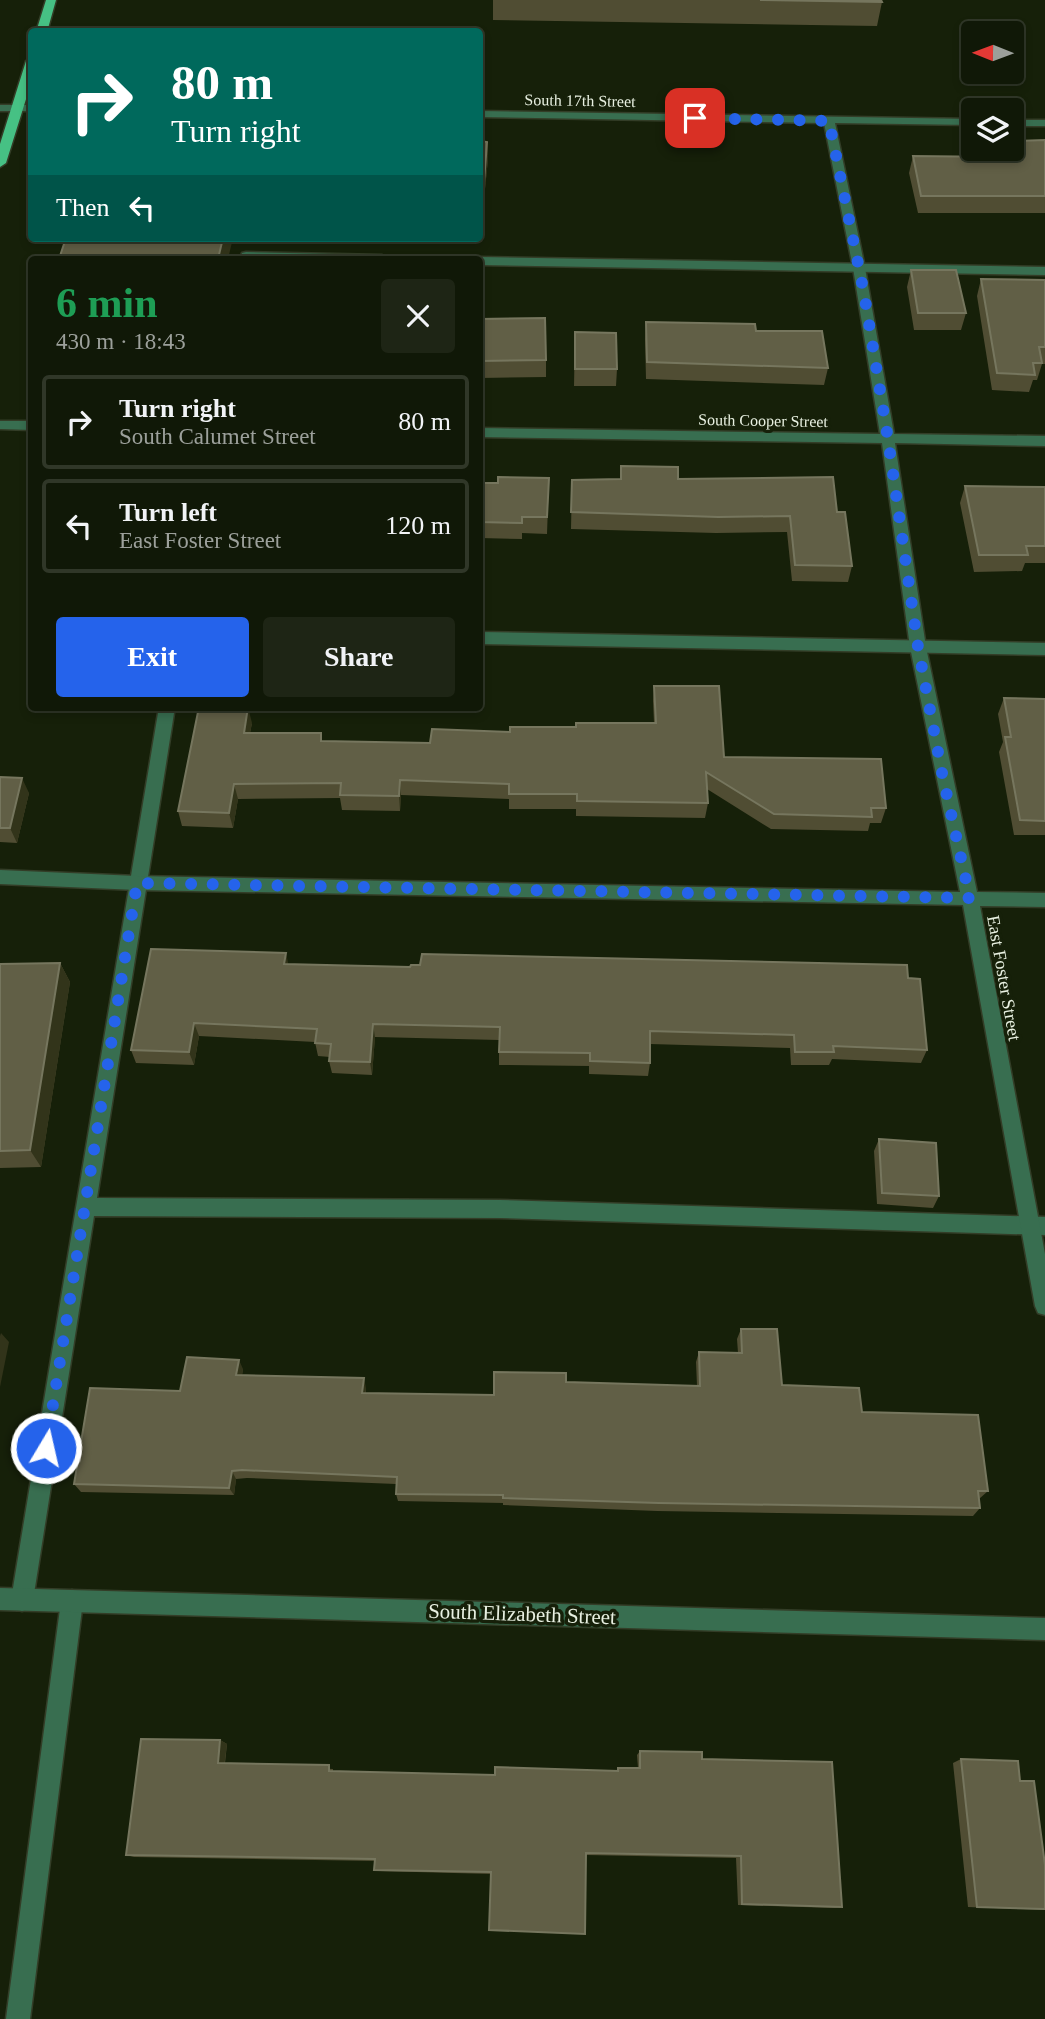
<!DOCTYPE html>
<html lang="en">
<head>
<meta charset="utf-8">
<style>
	body { margin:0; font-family:Georgia,serif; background:#1e2515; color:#f1f3f6; height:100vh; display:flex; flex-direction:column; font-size:26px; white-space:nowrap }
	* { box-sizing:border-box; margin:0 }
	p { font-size:23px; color:#9ca09b }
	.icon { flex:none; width:38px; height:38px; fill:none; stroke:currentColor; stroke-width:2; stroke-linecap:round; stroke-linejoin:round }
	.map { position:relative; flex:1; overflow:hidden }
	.side { position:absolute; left:28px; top:256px; width:455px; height:455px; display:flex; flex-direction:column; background:#101807; border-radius:7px; box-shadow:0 4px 10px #0003,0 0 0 2px #303728 }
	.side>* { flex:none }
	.guide { position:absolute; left:28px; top:28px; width:455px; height:214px; border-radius:7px; box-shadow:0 4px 10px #0003,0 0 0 2px #303728; background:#00695c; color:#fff; overflow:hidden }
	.needle { width:46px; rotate:271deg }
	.buttons { position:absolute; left:961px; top:21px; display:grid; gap:14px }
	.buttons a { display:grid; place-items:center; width:63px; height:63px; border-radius:7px; background:#101807; box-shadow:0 4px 10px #0003,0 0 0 2px #303728; font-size:35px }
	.pin { position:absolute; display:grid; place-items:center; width:60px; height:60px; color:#fff; margin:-30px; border-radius:14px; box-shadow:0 4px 10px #0006 }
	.me { position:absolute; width:77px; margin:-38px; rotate:9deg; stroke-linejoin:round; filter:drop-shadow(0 0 5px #0008) }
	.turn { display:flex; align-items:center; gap:24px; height:147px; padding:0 28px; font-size:32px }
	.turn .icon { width:91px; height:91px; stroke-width:2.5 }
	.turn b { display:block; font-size:49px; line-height:60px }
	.then { display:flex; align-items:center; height:66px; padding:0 28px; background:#0003; gap:14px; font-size:26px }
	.round { display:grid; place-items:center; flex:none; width:74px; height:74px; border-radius:7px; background:#1e2515 }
	.summary { display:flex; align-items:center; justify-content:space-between; height:119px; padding:0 28px }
	h1 { font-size:42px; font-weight:700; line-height:52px; color:#1e9e55 }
	.primary-button { display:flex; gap:14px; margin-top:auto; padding:14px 28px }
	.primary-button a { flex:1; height:80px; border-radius:7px; background:#2563eb; color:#fff; font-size:28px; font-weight:700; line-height:80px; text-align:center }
	.primary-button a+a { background:#1e2515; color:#f1f3f6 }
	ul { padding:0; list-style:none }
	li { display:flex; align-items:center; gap:21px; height:94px; margin:0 14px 10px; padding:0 14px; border:4px solid #303728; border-radius:7px }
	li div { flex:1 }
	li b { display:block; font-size:26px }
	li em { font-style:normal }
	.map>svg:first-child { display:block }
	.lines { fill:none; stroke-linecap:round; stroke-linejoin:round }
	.lane-casing { stroke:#333d27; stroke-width:3 }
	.street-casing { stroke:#333d27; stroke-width:3 }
	.primary-casing { stroke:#333d27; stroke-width:3 }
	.lane { fill:#386e50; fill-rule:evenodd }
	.street { fill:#386e50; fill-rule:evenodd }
	.primary { fill:#46c184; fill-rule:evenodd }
	.wall { fill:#504d33 }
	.shaded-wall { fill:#32341a }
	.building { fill:#615f46; stroke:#76765e; stroke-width:2 }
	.route { stroke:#2563eb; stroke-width:12; stroke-dasharray:0 21.6 }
	.labels { text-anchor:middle; stroke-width:7; stroke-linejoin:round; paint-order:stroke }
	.far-street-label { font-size:16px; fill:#e8f0e1; stroke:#162009 }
	.street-label { font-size:18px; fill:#e8f0e1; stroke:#162009 }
	.near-street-label { font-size:21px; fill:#e8f0e1; stroke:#162009 }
</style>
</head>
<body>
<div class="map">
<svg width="1045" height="2019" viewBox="0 0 1045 2019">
	<rect width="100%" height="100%" fill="#162009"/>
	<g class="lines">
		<g class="lane-casing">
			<path id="lane" d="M0 105H17L23 108 17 111H0Z
				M246 252 382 255 388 259H240L242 253Z
				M480 257 1045 267V275L480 265V259H475Z
				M480 632 1045 643V655L480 644Z
				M159 707H175L97 1198 500 1200 1045 1217V1235L500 1218 94 1216 33 1600 30 1608 22 1611 14 1608 11 1600Z
				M72 1590 80 1593 83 1601 30 2019H6L61 1601 64 1593Z"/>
		</g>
		<g class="street-casing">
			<path id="street" d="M32 105V111H17L11 108 17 105Z
				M480 111 973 119V125L835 123 865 268 894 434 1045 436V446L895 443 926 647 977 892 1045 893V907L980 906 1045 1254V1315L1038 1313 1035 1306 963 905 137 890 0 884V870L137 876 960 892 910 647 882 443 480 437V428L880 434 853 268 824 123 480 117Z
				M1012 120H1045V126H1012Z
				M0 421H32V430L0 429Z
				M0 1588 1045 1618V1640L0 1610Z"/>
		</g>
		<g class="primary-casing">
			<path id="primary" d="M46 0H56L47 32H36Z
				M32 58V80L6 163 0 167V144L26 61Z"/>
		</g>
		<use href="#lane" class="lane"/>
		<use href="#street" class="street"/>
		<use href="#primary" class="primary"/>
	</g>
	<path class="wall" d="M493 0H881L882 2 877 26 493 20Z
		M1045 140V213H918L909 173 913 156 997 157 999 149H1012Z
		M480 141 487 142 488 159 484 199H480Z
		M911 270 966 313 961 330H914L907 287Z
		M981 279 1045 280V364H1042L1037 380H1033L1029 392 992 390 977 296Z
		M480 319 546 360V377L480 378Z
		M646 322 756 331 828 368 824 385 646 379 645 339Z
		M575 332 617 369 616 386H574Z
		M549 478 547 534 522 533V539L480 538V483H498Z
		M678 479 837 512 852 566 848 582 792 581 787 532 716 533 571 529 572 480Z
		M965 486 1045 487V563H1025L1022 571 974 572 960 503Z
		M654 686 724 757 886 808 881 823H870L868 831 771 829 707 789 708 803 705 818 576 816V809H509V799L401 795 400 811 342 810 340 798 238 799 233 828 182 826 178 811 252 723 250 733 323 741 430 743 510 732 654 723 653 701Z
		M1004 698 1045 699V835H1014L999 752 1003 742 998 714Z
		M0 777 29 793 17 843 0 842Z
		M60 963 70 982 41 1167 0 1168V964Z
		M288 964 908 978 927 1050 921 1063 832 1059 829 1065H791L790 1048 650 1044V1063L648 1076 589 1074V1066L499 1065V1040L375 1037 372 1075 332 1073 329 1061 330 1057 318 1056 315 1042 199 1036 194 1065 136 1063 131 1050Z
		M879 1139 939 1196 933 1208 877 1204 874 1151Z
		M741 1329 782 1385 862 1412 988 1491 979 1499 980 1508 973 1516 657 1511 503 1505V1503L398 1501 396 1494V1484L247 1478 236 1479 234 1495 81 1492 74 1484 180 1391 243 1369 242 1375 366 1388V1393L494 1395 566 1382 697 1386 696 1362 699 1352 738 1353 737 1339Z
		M220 1740 227 1744 225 1763 333 1769V1771L495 1775 616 1771 618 1768H638L637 1755 640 1751 702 1759 842 1907 835 1908 738 1905 736 1858 586 1855 491 1874 378 1871 374 1870 375 1861 134 1857 126 1855Z
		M961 1759 1045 1909V1910L968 1907 953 1763Z"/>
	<path class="shaded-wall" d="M487 142 488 159 484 199V182Z
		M223 238H233L228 259H218Z
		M248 707 252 723 247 748 244 733Z
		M22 778 29 793 17 843 10 828Z
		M400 780 401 795 400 811 399 796Z
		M234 784 238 799 233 828 229 813Z
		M286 953 289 967 284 964Z
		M60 963 70 982 41 1167 30 1150Z
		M194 1023 199 1036 194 1065 189 1052Z
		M373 1024 375 1037 372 1075 370 1062Z
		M1 1333 9 1342 0 1387V1336Z
		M239 1360 243 1369 241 1384 236 1375Z
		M364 1378 366 1388 365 1402 362 1393Z
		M232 1471 236 1479 234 1495 229 1488Z
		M220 1740 227 1744 224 1767 218 1763Z"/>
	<path class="building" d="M760 0H881L882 2Z
		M1045 140V196H921L913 156 1006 157 1004 149H1012V141Z
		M480 141 487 142 484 182H480Z
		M66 238H223L218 259H59Z
		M911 270H956L966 313H918Z
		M981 279 1045 280V347H1039L1042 363H1033L1035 375 997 373Z
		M545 318 546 360 480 361V319Z
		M646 322 755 324 756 331H822L828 368 647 362Z
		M575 332 616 333 617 369H575Z
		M621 466 678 467V479L833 477 837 512H845L852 566 795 565 790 516 718 517 571 512 572 480 621 479Z
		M498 477 549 478 547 517H522V523L480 522V483H498Z
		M965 486 1045 487V546H1026L1028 555H979Z
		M654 686H719L724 757 881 759 886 808H871L872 817 774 814 706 772 708 803 577 801V794H509V784L400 780 399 796 340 795 341 783 234 784 229 813 178 811 199 707H248L244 733H321V741L430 743 432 729 510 732V727H576V723H656Z
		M1004 698 1045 699V821L1020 820 1005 737H1011Z
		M0 777 22 778 10 828H0Z
		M151 949 286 953 284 964 410 967 411 965H420L422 954 907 965 908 978 920 979 927 1050 833 1046 834 1052H795L794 1035 650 1031V1063L590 1061V1053L499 1052 500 1027 373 1024 370 1062 329 1061 331 1044 315 1043 317 1029 194 1023 189 1052 131 1050Z
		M60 963 30 1150 0 1151V964Z
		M879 1139 936 1143 939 1196 882 1193Z
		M741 1329H777L782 1385 859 1388 862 1412 978 1415 988 1491H978L980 1508 659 1503 503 1498V1495L396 1494 397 1477 242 1470 232 1471 229 1488 74 1484 90 1388 180 1391 187 1357 239 1360 236 1375 364 1378 362 1393 494 1395V1372L566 1373V1382L700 1386 699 1352 742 1353Z
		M141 1739 220 1740 218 1763 329 1765V1771L495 1775V1767L618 1771V1768H640V1751L702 1752V1759L832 1762 842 1907 742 1904 741 1856 586 1853 585 1934 489 1930 491 1872 374 1870 375 1859 126 1855Z
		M961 1759 1018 1761 1020 1781H1034L1045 1865V1909L977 1907Z"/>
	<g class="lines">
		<path class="route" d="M46 1448 137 883 970 898 943 778 918 647 888 439 864 293 829 121 695 118"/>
	</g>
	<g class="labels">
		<g class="far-street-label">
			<text transform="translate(580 100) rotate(1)" y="6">South 17th Street</text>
			<text transform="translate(763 420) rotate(1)" y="6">South Cooper Street</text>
		</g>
		<g class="street-label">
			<text transform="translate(1004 978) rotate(80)" y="6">East Foster Street</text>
		</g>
		<g class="near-street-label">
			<text transform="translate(522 1614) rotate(2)" y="7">South Elizabeth Street</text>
		</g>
	</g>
</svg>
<div class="buttons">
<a><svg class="needle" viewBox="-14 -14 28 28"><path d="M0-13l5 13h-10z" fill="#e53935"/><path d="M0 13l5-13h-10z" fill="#9ca09b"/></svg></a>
<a><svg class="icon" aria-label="layers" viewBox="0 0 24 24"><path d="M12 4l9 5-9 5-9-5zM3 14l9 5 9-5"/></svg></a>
</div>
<div class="pin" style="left:695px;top:118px;background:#d93025"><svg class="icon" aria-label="arrive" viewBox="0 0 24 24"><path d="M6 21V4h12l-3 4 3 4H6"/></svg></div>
<svg class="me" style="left:46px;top:1448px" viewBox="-20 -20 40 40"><circle r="17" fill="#2563eb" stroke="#fff" stroke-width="3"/><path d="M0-11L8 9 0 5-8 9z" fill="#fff"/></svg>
<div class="guide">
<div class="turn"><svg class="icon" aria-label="right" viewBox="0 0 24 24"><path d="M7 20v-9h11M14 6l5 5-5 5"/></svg><div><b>80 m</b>Turn right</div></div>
<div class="then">Then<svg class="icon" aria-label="left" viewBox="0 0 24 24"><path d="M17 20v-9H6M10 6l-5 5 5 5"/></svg></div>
</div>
<section class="side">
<div class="summary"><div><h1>6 min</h1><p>430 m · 18:43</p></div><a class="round"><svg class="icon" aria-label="close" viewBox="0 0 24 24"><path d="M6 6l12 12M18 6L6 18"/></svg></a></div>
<ul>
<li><svg class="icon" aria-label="right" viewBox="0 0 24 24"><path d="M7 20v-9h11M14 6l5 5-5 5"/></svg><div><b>Turn right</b><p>South Calumet Street</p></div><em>80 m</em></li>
<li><svg class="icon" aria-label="left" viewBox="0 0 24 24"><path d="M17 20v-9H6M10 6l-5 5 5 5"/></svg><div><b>Turn left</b><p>East Foster Street</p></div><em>120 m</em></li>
</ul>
<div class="primary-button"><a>Exit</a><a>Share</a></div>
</section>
</div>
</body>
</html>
